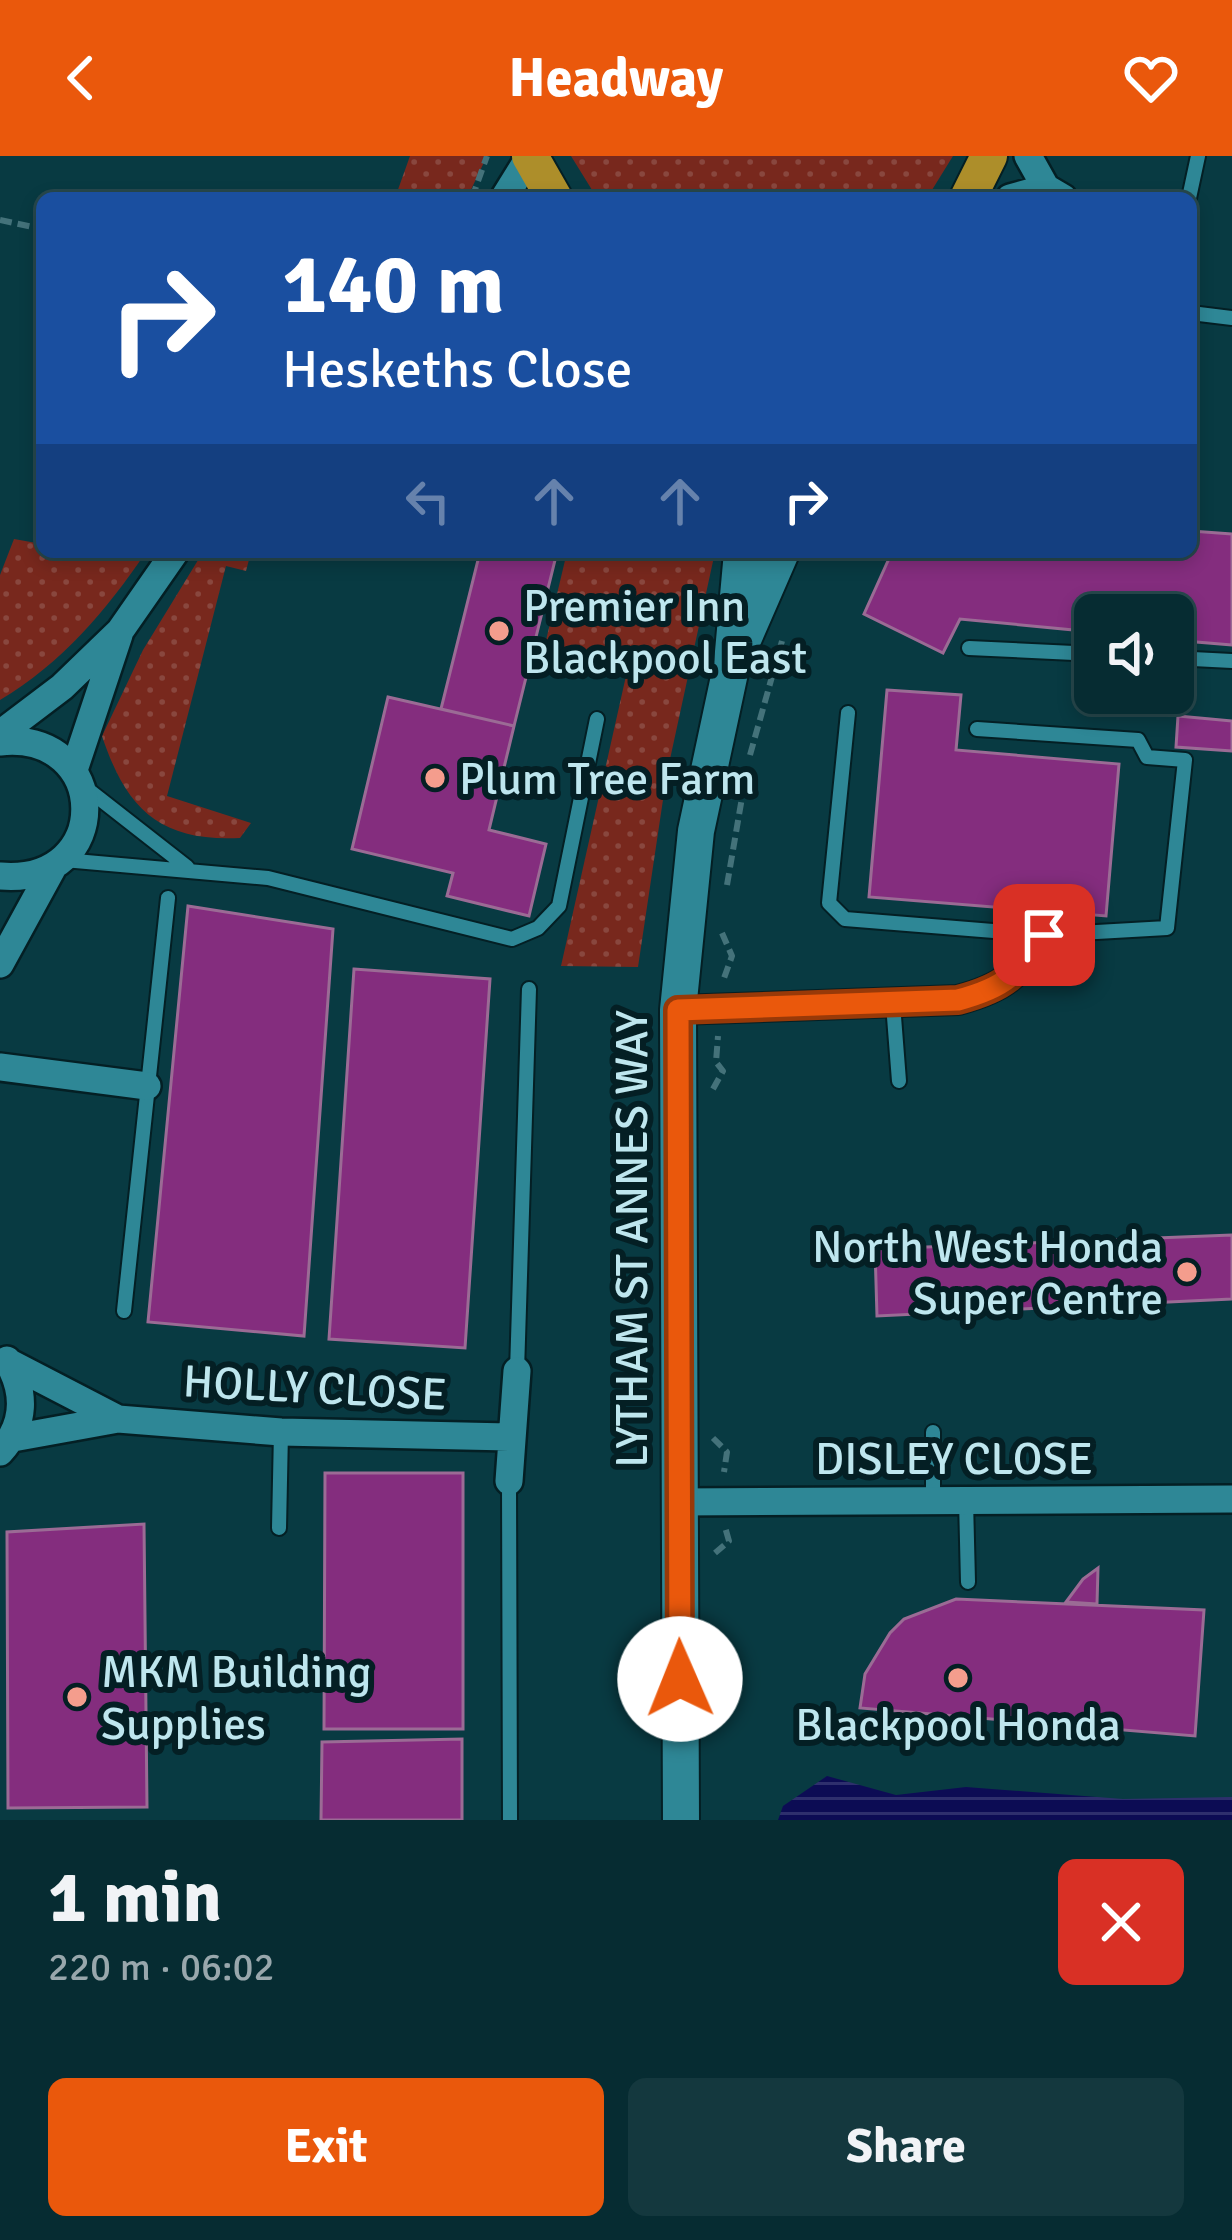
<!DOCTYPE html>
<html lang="en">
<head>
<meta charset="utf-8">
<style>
	body { margin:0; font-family:Signika,sans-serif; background:#14383e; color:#f1f3f6; height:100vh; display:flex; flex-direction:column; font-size:45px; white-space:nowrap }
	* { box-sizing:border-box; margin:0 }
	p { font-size:39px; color:#98a7ac }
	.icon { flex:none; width:66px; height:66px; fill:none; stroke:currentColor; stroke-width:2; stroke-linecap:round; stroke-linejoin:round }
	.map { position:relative; height:1664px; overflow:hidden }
	.sheet { display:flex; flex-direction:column; background:#062c32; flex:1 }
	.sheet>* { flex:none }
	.top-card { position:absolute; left:36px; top:36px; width:1161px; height:366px; border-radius:18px; box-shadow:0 6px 18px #0003,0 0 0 3px #27484d; background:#1a4fa0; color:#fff; overflow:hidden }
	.tools { position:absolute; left:1074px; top:438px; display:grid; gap:24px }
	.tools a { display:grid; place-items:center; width:120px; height:120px; border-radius:18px; background:#062c32; box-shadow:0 6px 18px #0003,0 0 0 3px #27484d; font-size:60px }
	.pin { position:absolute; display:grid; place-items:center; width:102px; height:102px; color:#fff; margin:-51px; border-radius:24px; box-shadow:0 6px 18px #0006 }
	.me { position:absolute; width:132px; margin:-66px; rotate:359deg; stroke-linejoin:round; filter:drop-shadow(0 0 9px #0008) }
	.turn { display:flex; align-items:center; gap:42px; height:252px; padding:0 48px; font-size:54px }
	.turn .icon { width:156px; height:156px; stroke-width:2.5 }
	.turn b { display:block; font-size:84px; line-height:102px }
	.lanes { display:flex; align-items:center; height:114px; padding:0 48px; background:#0003; justify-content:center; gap:60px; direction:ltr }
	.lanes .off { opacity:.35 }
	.round { display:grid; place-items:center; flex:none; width:126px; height:126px; border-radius:18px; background:#14383e }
	.head { display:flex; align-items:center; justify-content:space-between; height:204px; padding:0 48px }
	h1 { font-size:72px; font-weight:700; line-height:90px }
	.cta { display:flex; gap:24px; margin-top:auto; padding:24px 48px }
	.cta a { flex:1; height:138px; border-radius:18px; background:#ea580c; color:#fff; font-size:48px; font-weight:700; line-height:138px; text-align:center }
	.cta a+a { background:#14383e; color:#f1f3f6 }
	header { display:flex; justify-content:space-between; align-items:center; height:156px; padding:0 48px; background:#ea580c; color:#fff; font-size:54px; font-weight:700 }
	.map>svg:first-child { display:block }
	.grass { fill:url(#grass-dots) }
	.water { fill:url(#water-rules) }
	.building { fill:#842d7e; stroke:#9b6b95; stroke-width:3 }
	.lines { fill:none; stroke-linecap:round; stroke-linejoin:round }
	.lane-casing { stroke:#041f24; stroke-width:18 }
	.street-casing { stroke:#041f24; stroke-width:32 }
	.secondary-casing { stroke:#041f24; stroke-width:40 }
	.highway-casing { stroke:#041f24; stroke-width:40 }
	.path { stroke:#44727a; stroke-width:6; stroke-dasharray:12 6; stroke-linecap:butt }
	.lane { stroke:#2e8796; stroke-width:14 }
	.street { stroke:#2e8796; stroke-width:27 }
	.secondary { stroke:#2e8796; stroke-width:36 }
	.highway { stroke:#ad8e2a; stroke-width:36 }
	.route-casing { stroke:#983908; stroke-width:30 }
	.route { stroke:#ea580c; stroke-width:21 }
	.poi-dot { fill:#f49d8d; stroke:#041f24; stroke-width:4.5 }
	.labels { text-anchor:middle; stroke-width:12; stroke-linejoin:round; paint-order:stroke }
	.poi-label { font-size:45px; fill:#bee6ee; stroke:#041f24; text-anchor:start }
	.street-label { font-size:45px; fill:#bee6ee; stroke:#041f24 }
</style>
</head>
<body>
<header><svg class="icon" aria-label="back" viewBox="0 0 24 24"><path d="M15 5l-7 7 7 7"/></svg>Headway<svg class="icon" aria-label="heart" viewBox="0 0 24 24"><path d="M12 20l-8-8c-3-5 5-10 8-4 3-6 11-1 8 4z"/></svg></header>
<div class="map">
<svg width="1232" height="1664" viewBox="0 0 1232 1664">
	<defs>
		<pattern id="grass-dots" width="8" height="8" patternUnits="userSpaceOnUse" patternTransform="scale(3)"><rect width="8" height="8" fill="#78281d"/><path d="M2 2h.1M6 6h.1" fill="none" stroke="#89473e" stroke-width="1.8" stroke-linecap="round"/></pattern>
		<pattern id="water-rules" width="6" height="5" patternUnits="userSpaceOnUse" patternTransform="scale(3)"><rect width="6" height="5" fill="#0c0c54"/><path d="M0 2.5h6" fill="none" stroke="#2e2f6d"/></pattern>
	</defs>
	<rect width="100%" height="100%" fill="#083a42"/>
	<path class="grass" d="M410 0H487L467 42H395Z
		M571 0H953L927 42H597Z
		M14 383 42 388V396H146C106 455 62 507 0 544V419Z
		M203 396H251L246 415 226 410 167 640 251 667 240 682C159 686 126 652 102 580L143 494Z
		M567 396H715L667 617 638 811 561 810 628 511 543 497Z"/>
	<path class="water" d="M827 1620 896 1639 966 1631 1123 1643 1232 1641V1664H778L783 1650Z"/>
	<path class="building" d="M1191 375 1232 378V489L1173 484V459H1095V476L960 463 943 497 864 458 892 396H1191Z
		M480 396H557L514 570 441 553Z
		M887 534 961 539 956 594 1119 608 1106 760 869 741Z
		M388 541 514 570 489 674 546 688 529 760 447 740 453 717 352 693Z
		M1178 560 1232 565V595L1176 591Z
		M188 750 333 773 304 1180 148 1166Z
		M354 813 490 823 465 1192 329 1183Z
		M1232 1079V1143L877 1160 875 1093Z
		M325 1317H463V1573H324Z
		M144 1368 147 1651 8 1652 7 1376Z
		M1098 1412 1097 1448 1066 1446 1083 1423Z
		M956 1443 1204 1454 1195 1580 860 1552 865 1518 890 1477 904 1463Z
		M462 1583V1664H321L322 1586Z"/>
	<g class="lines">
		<g class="lane-casing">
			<path id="lane" d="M1189 42 1198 0
				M1191 157 1232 162
				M969 492 1095 498
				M1173 502 1232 505
				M848 557 829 747 845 763 1044 779 1167 772 1185 604 1147 601 1138 584 977 573
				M86 632 187 711
				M64 704 268 722 512 783 538 772 559 750 597 563
				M893 848 899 925
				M124 1155 168 742
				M517 1215 529 833
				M933 1276V1344
				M509 1325 510 1664
				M966 1344 968 1426
				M279 1372 281 1276"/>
		</g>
		<g class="street-casing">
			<path id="street" d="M1028 0 1046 32 1063 42
				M504 42 530 0
				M1010 42 1046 32
				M0 578 62 531 120 475 175 396
				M0 586C111 574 115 730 0 720
				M74 614 119 479
				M0 808 52 713
				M678 854 958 844C1007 831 1016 819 1044 779
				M0 911 147 930
				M10 1207 118 1263
				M13 1282 118 1263 281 1276 509 1281
				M0 1296C26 1268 26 1236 7 1204
				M509 1325 517 1215
				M677 1346 1232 1343"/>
		</g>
		<g class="secondary-casing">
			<path id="secondary" d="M744 481 781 396
				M681 1664 678 854 696 675 732 507 742 396"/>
		</g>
		<g class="highway-casing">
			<path id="highway" d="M530 0 554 42
				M968 42 989 0"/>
		</g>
		<path class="path" d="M472 42 487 0
			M0 64 42 73
			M750 599 782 485
			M727 729 745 624
			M722 777 732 800 723 825
			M713 933 723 915 716 906 718 880
			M713 1282 727 1296 724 1316
			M715 1397 729 1385 725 1371"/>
		<use href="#lane" class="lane"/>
		<use href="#street" class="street"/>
		<use href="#secondary" class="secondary"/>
		<use href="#highway" class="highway"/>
	</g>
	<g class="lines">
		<g class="route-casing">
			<path id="route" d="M680 1523 678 854 958 844C1007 831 1016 819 1044 779"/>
		</g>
		<use href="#route" class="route"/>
	</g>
	<g class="poi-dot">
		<circle cx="499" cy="475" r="12"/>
		<circle cx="435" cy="622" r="12"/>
		<circle cx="1187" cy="1116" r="12"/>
		<circle cx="958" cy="1522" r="12"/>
		<circle cx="77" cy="1541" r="12"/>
	</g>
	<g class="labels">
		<g class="poi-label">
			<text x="523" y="465">Premier Inn<tspan x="523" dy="52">Blackpool East</tspan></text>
			<text x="459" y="638">Plum Tree Farm</text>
			<text x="1163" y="1106" text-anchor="end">North West Honda<tspan x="1163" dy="52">Super Centre</tspan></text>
			<text x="101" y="1531">MKM Building<tspan x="101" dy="52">Supplies</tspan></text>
			<text x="958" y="1584" text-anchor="middle">Blackpool Honda</text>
		</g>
		<g class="street-label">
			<text transform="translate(631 1083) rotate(-90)" y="16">LYTHAM ST ANNES WAY</text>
			<text transform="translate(315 1231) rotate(3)" y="16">HOLLY CLOSE</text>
			<text x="954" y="1318">DISLEY CLOSE</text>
		</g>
	</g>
</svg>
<div class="tools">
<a><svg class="icon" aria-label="sound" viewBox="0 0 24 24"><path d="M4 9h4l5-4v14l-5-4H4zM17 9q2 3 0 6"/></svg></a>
</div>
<div class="pin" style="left:1044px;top:779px;background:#d93025"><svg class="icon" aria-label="arrive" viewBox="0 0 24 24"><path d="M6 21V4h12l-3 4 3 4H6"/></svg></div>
<svg class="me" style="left:680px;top:1523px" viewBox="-20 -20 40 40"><circle r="19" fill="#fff"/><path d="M0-13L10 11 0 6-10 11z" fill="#ea580c"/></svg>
<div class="top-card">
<div class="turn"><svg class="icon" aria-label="right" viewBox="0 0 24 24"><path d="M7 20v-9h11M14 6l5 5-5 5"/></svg><div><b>140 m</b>Heskeths Close</div></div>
<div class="lanes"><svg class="icon off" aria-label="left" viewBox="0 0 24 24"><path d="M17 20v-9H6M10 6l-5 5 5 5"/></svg><svg class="icon off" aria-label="ahead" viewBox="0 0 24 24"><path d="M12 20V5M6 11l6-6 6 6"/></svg><svg class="icon off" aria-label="ahead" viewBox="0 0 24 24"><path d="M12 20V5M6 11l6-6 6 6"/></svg><svg class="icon" aria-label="right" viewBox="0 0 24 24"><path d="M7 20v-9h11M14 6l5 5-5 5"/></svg></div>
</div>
</div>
<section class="sheet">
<div class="head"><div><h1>1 min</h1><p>220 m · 06:02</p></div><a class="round" style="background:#d93025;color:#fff"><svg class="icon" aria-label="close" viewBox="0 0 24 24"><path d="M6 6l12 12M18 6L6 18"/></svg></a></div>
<div class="cta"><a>Exit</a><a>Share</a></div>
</section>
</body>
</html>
